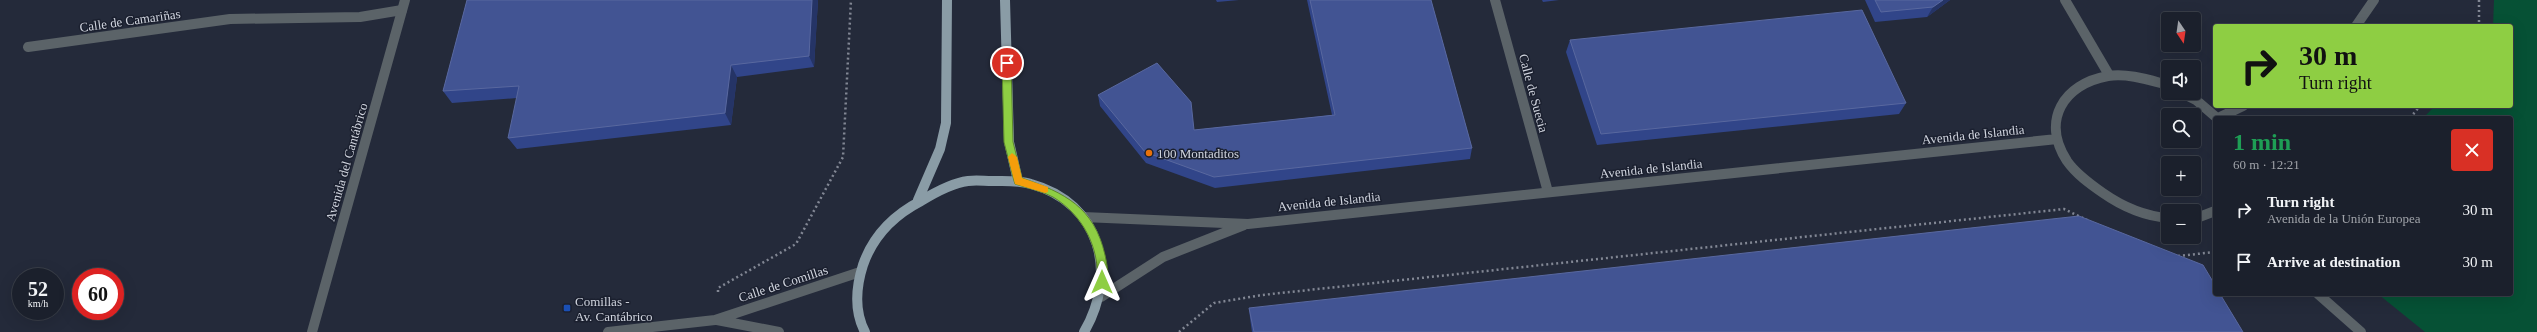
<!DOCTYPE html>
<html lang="en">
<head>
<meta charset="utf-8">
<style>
	body { margin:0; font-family:Georgia,serif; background:#282d38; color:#f1f3f6; height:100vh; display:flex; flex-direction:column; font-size:15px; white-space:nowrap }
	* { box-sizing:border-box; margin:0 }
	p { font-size:13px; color:#a0a3a9 }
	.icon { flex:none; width:22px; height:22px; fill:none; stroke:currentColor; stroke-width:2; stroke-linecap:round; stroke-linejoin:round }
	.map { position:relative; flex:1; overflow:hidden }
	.drawer { position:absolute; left:2213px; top:116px; width:300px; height:180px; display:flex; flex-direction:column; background:#1b202c; border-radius:4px; box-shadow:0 4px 16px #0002,0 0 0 1px #393e48 }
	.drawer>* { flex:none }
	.hud { position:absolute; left:2213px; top:24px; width:300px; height:84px; border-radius:4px; box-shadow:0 4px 16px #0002,0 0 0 1px #393e48; background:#8ece43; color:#111; overflow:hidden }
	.needle { width:26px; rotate:167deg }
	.fabs { position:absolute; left:2161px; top:12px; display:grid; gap:8px }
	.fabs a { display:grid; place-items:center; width:40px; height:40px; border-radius:4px; background:#1b202c; box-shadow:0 4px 16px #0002,0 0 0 1px #393e48; font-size:20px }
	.speed { position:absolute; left:12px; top:268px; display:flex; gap:8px; font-size:20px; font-weight:700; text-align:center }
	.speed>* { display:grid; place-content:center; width:52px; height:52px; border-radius:50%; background:#1b202c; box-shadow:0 4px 16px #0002,0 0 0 1px #393e48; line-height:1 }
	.speed small { font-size:10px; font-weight:400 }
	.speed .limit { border:6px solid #d22; background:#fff; color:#111 }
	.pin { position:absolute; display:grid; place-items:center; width:34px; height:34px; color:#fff; margin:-17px; border:2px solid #fff; border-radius:50%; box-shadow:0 1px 4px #0007 }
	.me { position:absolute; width:44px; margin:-22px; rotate:0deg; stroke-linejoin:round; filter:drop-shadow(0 0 3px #0008) }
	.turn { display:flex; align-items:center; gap:14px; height:84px; padding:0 20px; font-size:18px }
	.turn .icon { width:52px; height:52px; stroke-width:2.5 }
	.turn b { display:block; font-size:28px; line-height:34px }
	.round { display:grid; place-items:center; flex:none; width:42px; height:42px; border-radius:4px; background:#282d38 }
	.overview { display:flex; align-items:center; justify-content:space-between; height:68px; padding:0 20px }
	h1 { font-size:24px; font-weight:600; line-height:30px; color:#1e9e55 }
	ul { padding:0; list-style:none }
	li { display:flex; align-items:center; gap:12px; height:52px; padding:0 20px }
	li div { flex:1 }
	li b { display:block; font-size:15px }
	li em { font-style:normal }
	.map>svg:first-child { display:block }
	.green { fill:#065135 }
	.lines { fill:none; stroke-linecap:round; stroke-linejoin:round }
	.path { stroke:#828794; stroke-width:2.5; stroke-dasharray:2 3; stroke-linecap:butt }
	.service { stroke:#5b6368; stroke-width:10 }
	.minor { stroke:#5b6368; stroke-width:10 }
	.tertiary { stroke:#5b6368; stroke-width:10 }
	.primary { stroke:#8a9ca6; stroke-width:10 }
	.wall { fill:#314589 }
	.shaded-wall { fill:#253466 }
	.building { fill:#425493; stroke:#59689f }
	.route { fill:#8ece43; stroke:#5c862c }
	.slow { fill:#f59e0b }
	.food-dot { fill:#e8710a; stroke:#1b202f; stroke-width:1.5 }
	.transit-dot { fill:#1a4fb4; stroke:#1b202f; stroke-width:1.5 }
	.labels { text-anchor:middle; stroke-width:3; stroke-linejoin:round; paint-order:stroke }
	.street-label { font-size:13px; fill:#d1d5df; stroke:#1b202f }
	.poi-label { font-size:13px; fill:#d1d5df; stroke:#1b202f; text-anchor:start }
</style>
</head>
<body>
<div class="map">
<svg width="2537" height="332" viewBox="0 0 2537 332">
	<rect width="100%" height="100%" fill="#242a3a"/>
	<path class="green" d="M2494 0H2537V332H2425L2378 294H2511V118H2423L2435 106H2511V26H2493Z"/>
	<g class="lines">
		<path class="path" d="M2479 0V26
			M2410 118 2420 106
			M2178 256 2215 252
			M718 292V288L796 244 843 157 851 0
			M1179 332 1214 303 1262 295 2064 209 2087 220"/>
		<path class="service" d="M2318 294 2361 332"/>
		<path class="minor" d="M1495 0 1548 192
			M2065 0 2109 75
			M28 47 230 19 360 17 402 10
			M717 320 779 332
			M608 332 715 320 860 272"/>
		<path class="tertiary" d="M2356 26 2374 0
			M2168 85C2149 80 2128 73 2108 76 2063 84 2041 121 2067 161 2076 174 2090 184 2103 193 2123 207 2144 216 2168 218
			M2182 93 2196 100 2217 118
			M2218 118 2243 106
			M1083 217 1248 224 2057 139
			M2194 219 2215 211
			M1101 297 1163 257 1244 225
			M312 332 405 0"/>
		<path class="primary" d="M1005 0 1009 142 1018 181
			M918 200 940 149 946 123 947 0
			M865 332C854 311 856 287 863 265 873 236 894 215 921 201 934 193 952 183 968 181 976 180 984 181 992 181 1006 181 1018 180 1031 184 1101 203 1118 274 1084 332"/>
	</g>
	<path class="wall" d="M467 0H818L814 67 737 77 731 125 517 149 508 138 517 98 452 103 443 91Z
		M1216 0H1239L1217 2Z
		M1307 0H1431L1472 148 1470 159 1215 188 1146 163 1100 106 1098 95 1194 130 1332 115Z
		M1542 0H1559L1543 2Z
		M1865 0H1950L1927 17 1875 22Z
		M1570 40 1906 103 1899 114 1597 145 1566 52Z
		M1249 308 2243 332H1252L1250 318Z"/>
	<path class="shaded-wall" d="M812 0H818L814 67 809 56Z
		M1943 0H1950L1927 17 1933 7Z
		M731 65 737 77 731 125 725 113Z"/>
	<path class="building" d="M467 0H812L809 56 731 65 725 113 508 138 519 86 443 91Z
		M1310 0H1431L1472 148 1214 177 1145 152 1098 95 1157 63 1191 102 1194 130 1335 115Z
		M1875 0H1943L1933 7 1881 12Z
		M1862 10 1906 103 1601 134 1570 40Z
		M2079 216 2203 265 2215 285V294H2220L2243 332H1254L1249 308Z"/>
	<path class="route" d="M1007 60 1011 63 1013 142 1022 178C1065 193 1094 207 1105 255 1107 265 1110 276 1106 285L1102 287 1097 282C1100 248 1083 215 1053 197 1042 191 1027 188 1015 184L1014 181 1004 142 1002 63Z"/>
	<path class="slow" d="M1012 153 1017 157 1022 178 1048 187V192L1045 193 1015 184 1008 157Z"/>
	<circle class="food-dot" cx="1149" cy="153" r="4"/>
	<rect class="transit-dot" x="563" y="304" width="8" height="8" rx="2"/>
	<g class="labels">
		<g class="street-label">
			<text transform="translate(130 20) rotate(-8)" y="5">Calle de Camariñas</text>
			<text transform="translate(1534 93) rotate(75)" y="5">Calle de Suecia</text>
			<text transform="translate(1973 134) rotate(-6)" y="5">Avenida de Islandia</text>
			<text transform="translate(346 162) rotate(-74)" y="5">Avenida del Cantábrico</text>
			<text transform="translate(1651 168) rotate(-6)" y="5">Avenida de Islandia</text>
			<text transform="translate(1329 201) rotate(-6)" y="5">Avenida de Islandia</text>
			<text transform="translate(783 283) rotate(-18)" y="5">Calle de Comillas</text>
		</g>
		<g class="poi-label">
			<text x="1157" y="158">100 Montaditos</text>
			<text x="575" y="306">Comillas -<tspan x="575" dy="15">Av. Cantábrico</tspan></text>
		</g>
	</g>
</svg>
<div class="fabs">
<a><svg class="needle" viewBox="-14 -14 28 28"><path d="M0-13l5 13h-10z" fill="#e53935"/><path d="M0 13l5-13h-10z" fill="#a0a3a9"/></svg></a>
<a><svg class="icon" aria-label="sound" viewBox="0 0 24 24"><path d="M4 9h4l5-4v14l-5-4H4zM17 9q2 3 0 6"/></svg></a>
<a><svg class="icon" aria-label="search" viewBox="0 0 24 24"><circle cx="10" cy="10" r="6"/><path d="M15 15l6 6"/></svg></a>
<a>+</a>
<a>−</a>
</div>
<div class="speed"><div>52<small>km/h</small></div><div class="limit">60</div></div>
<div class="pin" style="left:1007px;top:63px;background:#d93025"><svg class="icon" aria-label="arrive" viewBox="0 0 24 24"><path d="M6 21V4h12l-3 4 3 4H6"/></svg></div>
<svg class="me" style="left:1102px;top:282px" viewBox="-20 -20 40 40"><path d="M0-17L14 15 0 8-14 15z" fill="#8ece43" stroke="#fff" stroke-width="4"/></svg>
<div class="hud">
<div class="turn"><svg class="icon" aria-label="right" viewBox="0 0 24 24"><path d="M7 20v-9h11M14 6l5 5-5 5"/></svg><div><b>30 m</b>Turn right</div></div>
</div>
<section class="drawer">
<div class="overview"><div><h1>1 min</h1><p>60 m · 12:21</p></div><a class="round" style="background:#d93025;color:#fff"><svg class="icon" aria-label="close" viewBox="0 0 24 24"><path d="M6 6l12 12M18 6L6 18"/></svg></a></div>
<ul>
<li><svg class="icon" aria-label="right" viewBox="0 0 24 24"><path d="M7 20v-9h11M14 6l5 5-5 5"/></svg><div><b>Turn right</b><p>Avenida de la Unión Europea</p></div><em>30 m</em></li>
<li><svg class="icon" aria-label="arrive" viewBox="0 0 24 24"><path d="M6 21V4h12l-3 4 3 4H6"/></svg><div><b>Arrive at destination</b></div><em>30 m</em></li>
</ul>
</section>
</div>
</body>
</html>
